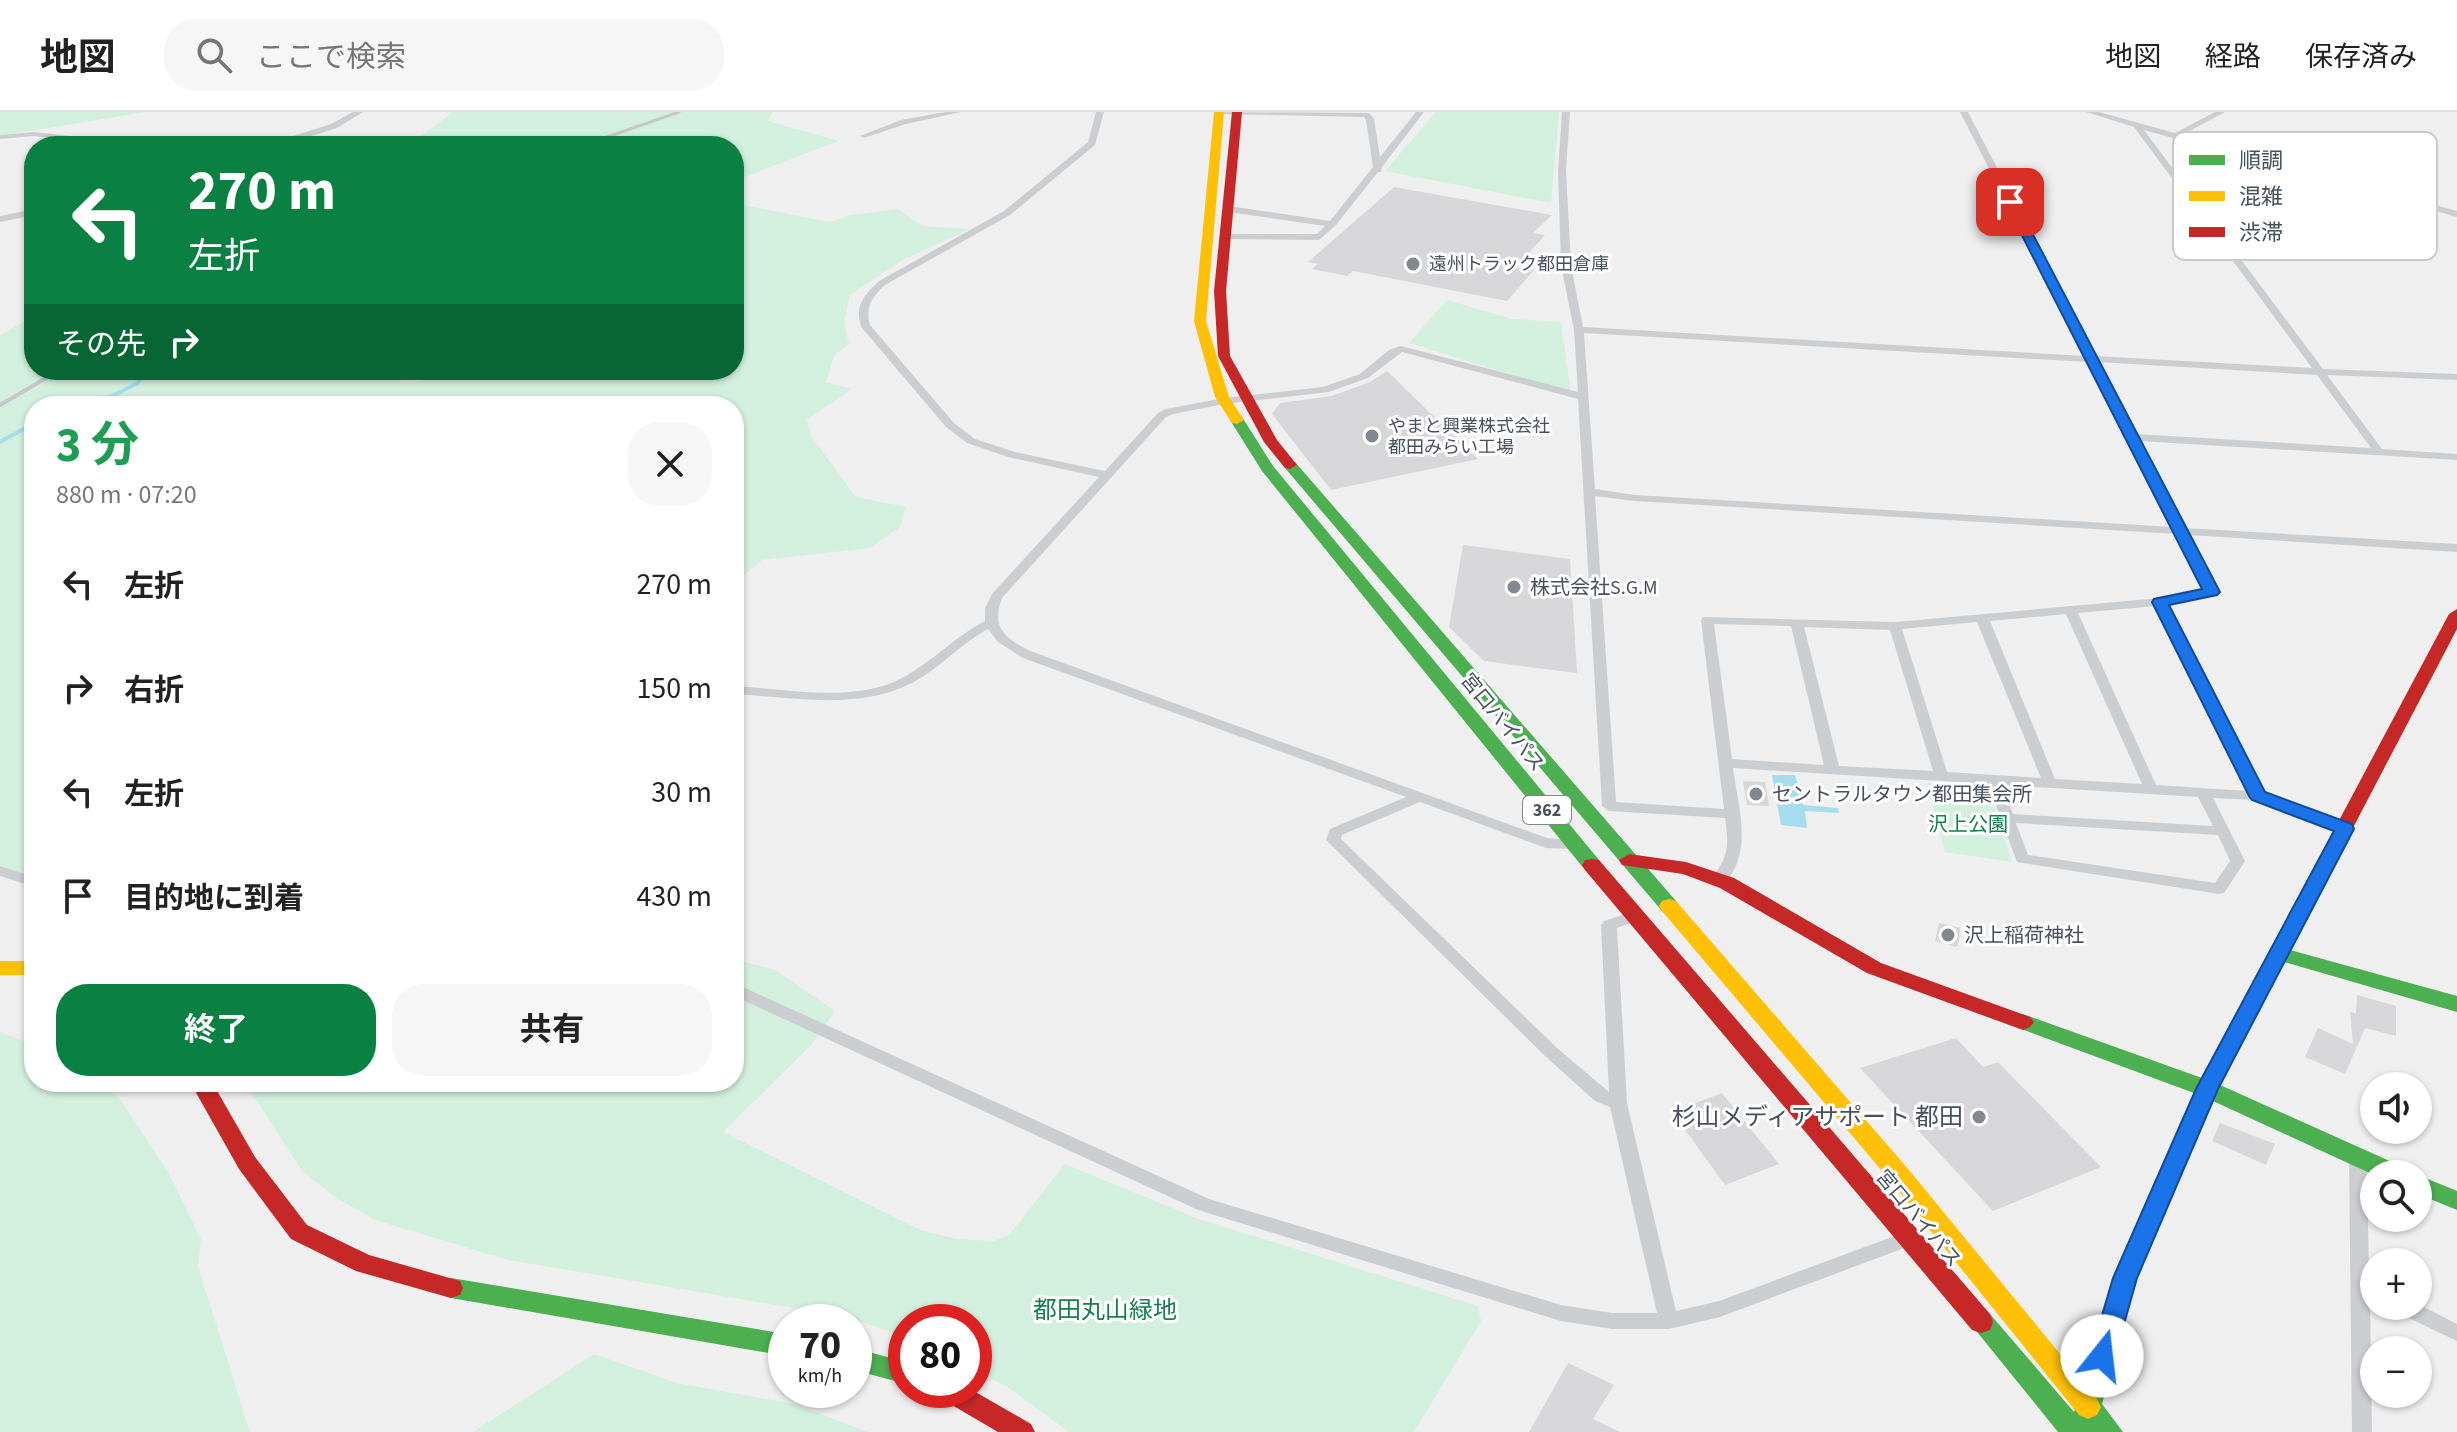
<!DOCTYPE html>
<html lang="ja">
<head>
<meta charset="utf-8">
<style>
	body { margin:0; font-family:"Source Sans 3","Noto Sans JP",sans-serif; background:#f6f6f6; color:#222; height:100vh; display:flex; flex-direction:column; font-size:30px; white-space:nowrap }
	* { box-sizing:border-box; margin:0 }
	p { font-size:26px; color:#767676 }
	.icon { flex:none; width:44px; height:44px; fill:none; stroke:currentColor; stroke-width:2; stroke-linecap:round; stroke-linejoin:round }
	.map { position:relative; flex:1; overflow:hidden }
	.side { position:absolute; left:24px; top:284px; width:720px; height:696px; display:flex; flex-direction:column; background:#fff; border-radius:32px; box-shadow:0 2px 6px #0004 }
	.side>* { flex:none }
	.top-card { position:absolute; left:24px; top:24px; width:720px; height:244px; border-radius:32px; box-shadow:0 2px 6px #0004; background:#0b8043; color:#fff; overflow:hidden }
	.buttons { position:absolute; left:2360px; top:960px; display:grid; gap:16px }
	.buttons a { display:grid; place-items:center; width:72px; height:72px; border-radius:50%; background:#fff; box-shadow:0 2px 6px #0004; font-size:40px }
	.speed { position:absolute; left:768px; top:1192px; display:flex; gap:16px; font-size:40px; font-weight:700; text-align:center }
	.speed>* { display:grid; place-content:center; width:104px; height:104px; border-radius:50%; background:#fff; box-shadow:0 2px 6px #0004; line-height:1 }
	.speed small { font-size:20px; font-weight:400 }
	.speed .limit { border:12px solid #d22; background:#fff; color:#111 }
	.pin { position:absolute; display:grid; place-items:center; width:68px; height:68px; color:#fff; margin:-34px; border-radius:16px; box-shadow:0 4px 12px #0006 }
	.me { position:absolute; width:88px; margin:-44px; rotate:16deg; stroke-linejoin:round; filter:drop-shadow(0 0 6px #0008) }
	.turn { display:flex; align-items:center; gap:28px; height:168px; padding:0 32px; font-size:36px }
	.turn .icon { width:104px; height:104px; stroke-width:2.5 }
	.turn b { display:block; font-size:56px; line-height:68px }
	.then { display:flex; align-items:center; height:76px; padding:0 32px; background:#0003; gap:16px; font-size:30px }
	.round { display:grid; place-items:center; flex:none; width:84px; height:84px; border-radius:32px; background:#f6f6f6 }
	.summary { display:flex; align-items:center; justify-content:space-between; height:136px; padding:0 32px }
	h1 { font-size:48px; font-weight:700; line-height:60px; color:#1e9e55 }
	.cta { display:flex; gap:16px; margin-top:auto; padding:16px 32px }
	.cta a { flex:1; height:92px; border-radius:32px; background:#0b8043; color:#fff; font-size:32px; font-weight:700; line-height:92px; text-align:center }
	.cta a+a { background:#f6f6f6; color:#222 }
	ul { padding:0; list-style:none }
	li { display:flex; align-items:center; gap:24px; height:104px; padding:0 32px }
	li div { flex:1 }
	li b { display:block; font-size:30px }
	li em { font-style:normal }
	header { display:flex; align-items:center; gap:48px; box-sizing:border-box; height:112px; padding:0 40px; background:#fff; border-bottom:2px solid #e0e0e0 }
	header strong { font-size:38px }
	nav { display:flex; gap:44px; margin-inline-start:auto; font-size:28px }
	.search { width:560px; height:72px; background:#f6f6f6; display:flex; align-items:center; gap:20px; box-sizing:border-box; padding:0 28px; border-radius:32px; color:#767676; font-size:30px }
	.map>svg:first-child { display:block }
	.green { fill:#d3f0df }
	.water { fill:#a6ddee }
	.lines { fill:none; stroke-linecap:round; stroke-linejoin:round }
	.stream { stroke:#a6ddee; stroke-width:4 }
	.building { fill:#d7d7d9 }
	.street { fill:#cbced0; fill-rule:evenodd }
	.fast { fill:#4caf50; fill-rule:evenodd }
	.slow { fill:#ffc107; fill-rule:evenodd }
	.jam { fill:#c62828; fill-rule:evenodd }
	.rail-far1 { stroke:#c5c7c9; stroke-width:3 }
	.rail { stroke:#c5c7c9; stroke-width:4 }
	.route { fill:#1a73e8; stroke:#114b97; stroke-width:2 }
	.poi-dot { fill:#828890; stroke:#fff; stroke-width:3 }
	.labels { text-anchor:middle; stroke-width:6; stroke-linejoin:round; paint-order:stroke }
	.far-poi-label { font-size:18px; fill:#46515d; stroke:#fff; text-anchor:start }
	.shield { fill:#fff; stroke:#7e858e; stroke-width:2 }
	.shield-label { font-size:18px; font-weight:bold; fill:#46515d }
	.poi-label { font-size:20px; fill:#46515d; stroke:#fff; text-anchor:start }
	.street-label { font-size:20px; fill:#46515d; stroke:#fff }
	.park-label { font-size:20px; fill:#14804e; stroke:#fff }
	.near-poi-label { font-size:24px; fill:#46515d; stroke:#fff; text-anchor:end }
	.near-park-label { font-size:24px; fill:#14804e; stroke:#fff }
	.key { fill:#fff; stroke:#c8cbce; stroke-width:2 }
	.key-label { font-size:22px; fill:#46515d }
</style>
</head>
<body>
<header>
<strong>地図</strong>
<div class="search"><svg class="icon" aria-label="search" viewBox="0 0 24 24"><circle cx="10" cy="10" r="6"/><path d="M15 15l6 6"/></svg>ここで検索</div>
<nav><a>地図</a><a>経路</a><a>保存済み</a></nav>
</header>
<div class="map">
<svg width="2457" height="1320" viewBox="0 0 2457 1320">
	<rect width="100%" height="100%" fill="#f0efef"/>
	<path class="green" d="M0 0H146L0 24Z
		M453 0H772L768 9 839 29 734 69V34H408Z
		M1436 0H1559L1551 91 1385 59Z
		M734 91 830 110 850 103 898 97 922 114 970 117 903 148 850 183 844 211 849 232 834 244 826 270 852 277 807 307 811 324 856 385 906 395 900 415 870 436 762 448 734 471V294H34V766L0 757V223L34 204V258H363L375 266 414 270 481 258H734Z
		M1447 188 1512 207 1561 210 1571 281 1409 231Z
		M1927 671 1988 674 2012 750 1945 740Z
		M734 847 775 858 835 899 811 933 723 1020 921 1118 957 1127 993 1129 1009 1123 1065 1052 1196 1106 1478 1194 1481 1209 1414 1320H1069L1006 1274 974 1258V1210H906V1225L847 1205 508 1148 375 1108 335 1085 303 1060 244 970H734Z
		M0 920 34 933V970H102L120 987 167 1058 201 1127 198 1154 250 1320H0Z
		M594 1242 677 1271 795 1292 868 1320H473Z"/>
	<path class="water" d="M1772 663H1795L1803 693 1838 696 1839 701 1805 699 1807 716 1781 713Z"/>
	<g class="lines">
		<path class="stream" d="M92 294 138 271 144 258
			M0 330 34 311"/>
	</g>
	<path class="building" d="M1394 75 1552 103 1533 121 1545 123 1516 155 1534 158 1507 189 1353 159 1347 164 1312 157 1318 152 1308 150Z
		M1387 259 1478 347 1331 378 1272 302 1280 291 1332 284 1370 270Z
		M1463 433 1570 447 1577 561 1484 549 1449 515Z
		M1743 669 1765 670 1769 694 1747 693Z
		M1939 811 1960 816 1959 830 1956 835 1935 829Z
		M2357 883 2396 894V924L2365 916 2345 962 2305 945 2318 916 2353 932 2350 900 2356 901Z
		M1956 926 1983 955 1998 950 2101 1055 1993 1099 1860 956Z
		M1722 981 1779 1052 1725 1073 1672 1000Z
		M2220 1011 2275 1032 2266 1053 2212 1029Z
		M1568 1251 1614 1273 1593 1307 1620 1320H1529Z"/>
	<g class="lines">
		<path class="street" d="M353 0H363L337 16 279 34 199 28 105 32 34 24 0 27V23L34 20 105 28 199 24 274 30 331 12Z
			M945 0H961L906 12 864 26 860 24 901 8Z
			M1096 0H1104L1095 33 1010 103 885 173C872 185 865 195 870 213L954 311 975 327 1015 340 1105 359 1158 301 1166 297 1224 286 1323 275 1360 262 1389 238 1401 234 1578 280 1574 218 1561 153 1558 58 1562 0H1570L1566 58 1571 153 1583 215 2085 244 1960 0H1968L2095 244 2312 256 2134 15 2086 0H2099L2175 21 2215 0H2225L2182 23 2457 99V105L2144 18 2323 257 2457 262V268L2327 263 2382 337 2457 342V348L2139 329 2185 416 2457 432V440L2189 423 2218 480 2212 484 2167 492 2264 681 2350 714 2352 717 2350 720H2340L2256 688 2213 686 2245 749 2224 781 2219 782 2017 750 1988 672 1733 656C1738 694 1754 740 1724 772H1714L1711 768C1729 743 1729 736 1725 706L1609 699 1602 694 1578 287 1402 240 1368 266 1329 280 1224 292 1173 302 1166 305 1002 486C990 517 1007 528 1033 540L1547 726 1579 729 1581 732 1574 737 1546 736 1420 690 1342 723 1341 727 1557 936 1609 980 1601 813 1604 809 1635 799 1640 800 1643 804 1640 808 1617 816 1627 991 1676 1199 1719 1189 1908 1119 1915 1122 1917 1127 1915 1132 1720 1205 1669 1217H1612L1561 1209 1198 1098 734 884V871L1209 1087 1561 1193 1612 1201H1657L1610 995 1595 989 1545 944 1326 728 1330 717 1406 685 1023 546 998 530 988 517C960 532 939 557 912 571 858 599 792 585 734 582V574C789 577 854 592 904 565 933 549 956 524 985 509V496L992 482 1099 365 1008 345 967 331 946 315 862 216C853 196 864 183 879 169L1004 99 1088 30ZM1584 221 2088 250 2173 415 1635 383 1595 377ZM2098 250 2317 263 2371 336 2136 322ZM1595 384 1635 389 2176 422 2205 478 2160 486 1895 510 1703 505 1701 508 1724 697 1616 690ZM2156 494 2248 679 2156 673 2078 501ZM2066 502 2142 672 2055 667 1990 509ZM1977 510 2041 666 1947 660 1902 517ZM1714 512 1791 514 1824 653 1732 647ZM1804 515 1890 518 1933 659 1839 654ZM2002 673 2198 685 2213 714 2013 702ZM2016 711 2218 723 2230 749 2215 771 2028 743Z
			M1213 0 1369 1 1374 7 1380 45 1416 0H1424L1382 55 1381 60H1378L1336 113 1319 128 1224 127V123L1227 122H1317L1325 114 1229 100 1225 97 1229 94 1330 109 1373 55 1366 8 1364 5 1217 2Z
			M34 97V103L0 110V104Z
			M0 754 34 765V775L0 764Z
			M2358 1039 2364 1041 2367 1046 2369 1169 2374 1171V1188L2370 1187 2372 1320H2352L2349 1046 2352 1041Z
			M2418 1192 2457 1212V1229L2396 1200 2393 1194Z"/>
		<path class="fast" d="M1237 304 1242 305 1273 354 1599 748 1602 753 1599 758H1585L1262 359 1230 308Z
			M1290 349 1295 350 1676 789 1679 794 1676 799H1662L1285 356 1283 353Z
			M2336 725 2345 731 2290 838 2457 884V900L2284 850 2220 973 2403 1055 2406 1062 2374 1063 2213 989 2137 1166 2102 1292 2123 1320H2058L1969 1210 1972 1202 1981 1199 1990 1202 2074 1300 2113 1166 2194 981 2016 915 2012 910 2016 905 2023 902 2202 966 2327 731Z
			M2418 1063 2457 1079V1098L2418 1082Z
			M451 1166 786 1222V1244L451 1186 442 1183 439 1176 442 1169Z
			M854 1236 906 1250V1272L854 1258Z"/>
		<path class="slow" d="M1214 0H1224L1206 209 1229 285 1244 308 1237 312 1232 311 1215 285 1194 209Z
			M1669 787 1676 789 1909 1058 2097 1287 2101 1295 2097 1303 2088 1307 2079 1303 1893 1072 1662 799 1659 794 1662 789Z
			M0 849H34V863H0Z"/>
		<path class="jam" d="M1232 0H1242L1226 179 1230 244 1277 328 1297 353 1290 357 1285 356 1264 330 1218 244 1214 179Z
			M2457 497V517L2345 731 2343 735H2329L2327 731 2449 502Z
			M1629 742 1686 750 1734 766 1881 851 2030 905 2034 910 2030 915 2023 918 1867 861 1720 776 1683 762 1622 753 1619 748Z
			M1592 747 1599 748 1990 1202 1993 1210 1990 1218 1981 1221 1972 1218 1585 758 1582 753 1585 748Z
			M190 970H212L255 1045 307 1113 369 1143 460 1169 463 1176 460 1183 451 1186 356 1159 291 1127 239 1057Z
			M936 1278H972L1031 1312 1035 1320H998L940 1286Z"/>
		<path class="rail-far1" d="M581 34 679 0"/>
		<path class="rail" d="M0 293 60 258"/>
	</g>
	<path class="route" d="M2010 86 2016 90 2220 480 2217 483 2169 493 2265 680 2352 712 2354 717 2218 977 2137 1166 2115 1244 2111 1252 2102 1255 2093 1252 2090 1244 2113 1166 2196 977 2334 719 2252 688 2249 684 2152 490 2154 487 2202 477 2005 90Z"/>
	<g class="poi-dot">
		<circle cx="1413" cy="152" r="8"/>
		<circle cx="1372" cy="324" r="8"/>
		<circle cx="1514" cy="475" r="8"/>
		<circle cx="1756" cy="682" r="8"/>
		<circle cx="1948" cy="823" r="8"/>
		<circle cx="1979" cy="1005" r="8"/>
	</g>
	<g class="labels">
		<g class="far-poi-label">
			<text x="1429" y="158">遠州トラック都田倉庫</text>
			<text x="1388" y="320">やまと興業株式会社<tspan x="1388" dy="21">都田みらい工場</tspan></text>
		</g>
		<rect class="shield" x="1523" y="684" width="48" height="28" rx="6"/>
		<g class="shield-label">
			<text x="1547" y="704">362</text>
		</g>
		<g class="poi-label">
			<text x="1530" y="482">株式会社S.G.M</text>
			<text x="1772" y="689">セントラルタウン都田集会所</text>
			<text x="1964" y="830">沢上稲荷神社</text>
		</g>
		<g class="street-label">
			<text transform="translate(1503 610) rotate(51)" y="7">宮口バイパス</text>
			<text transform="translate(1919 1106) rotate(50)" y="7">宮口バイパス</text>
		</g>
		<g class="park-label">
			<text x="1968" y="719">沢上公園</text>
		</g>
		<g class="near-poi-label">
			<text x="1963" y="1013">杉山メディアサポート 都田</text>
		</g>
		<g class="near-park-label">
			<text x="1105" y="1206">都田丸山緑地</text>
		</g>
	</g>
	<rect x="2173" y="20" width="264" height="128" rx="12" class="key"/>
	<rect x="2189" y="43" width="36" height="10" fill="#4caf50"/>
	<rect x="2189" y="79" width="36" height="10" fill="#ffc107"/>
	<rect x="2189" y="115" width="36" height="10" fill="#c62828"/>
	<g class="key-label">
		<text x="2239" y="56">順調</text>
		<text x="2239" y="92">混雑</text>
		<text x="2239" y="128">渋滞</text>
	</g>
</svg>
<div class="buttons">
<a><svg class="icon" aria-label="sound" viewBox="0 0 24 24"><path d="M4 9h4l5-4v14l-5-4H4zM17 9q2 3 0 6"/></svg></a>
<a><svg class="icon" aria-label="search" viewBox="0 0 24 24"><circle cx="10" cy="10" r="6"/><path d="M15 15l6 6"/></svg></a>
<a>+</a>
<a>−</a>
</div>
<div class="speed"><div>70<small>km/h</small></div><div class="limit">80</div></div>
<div class="pin" style="left:2010px;top:90px;background:#d93025"><svg class="icon" aria-label="arrive" viewBox="0 0 24 24"><path d="M6 21V4h12l-3 4 3 4H6"/></svg></div>
<svg class="me" style="left:2102px;top:1244px" viewBox="-20 -20 40 40"><circle r="19" fill="#fff"/><path d="M0-13L10 11 0 6-10 11z" fill="#1a73e8"/></svg>
<div class="top-card">
<div class="turn"><svg class="icon" aria-label="left" viewBox="0 0 24 24"><path d="M17 20v-9H6M10 6l-5 5 5 5"/></svg><div><b>270 m</b>左折</div></div>
<div class="then">その先<svg class="icon" aria-label="right" viewBox="0 0 24 24"><path d="M7 20v-9h11M14 6l5 5-5 5"/></svg></div>
</div>
<section class="side">
<div class="summary"><div><h1>3 分</h1><p>880 m · 07:20</p></div><a class="round"><svg class="icon" aria-label="close" viewBox="0 0 24 24"><path d="M6 6l12 12M18 6L6 18"/></svg></a></div>
<ul>
<li><svg class="icon" aria-label="left" viewBox="0 0 24 24"><path d="M17 20v-9H6M10 6l-5 5 5 5"/></svg><div><b>左折</b></div><em>270 m</em></li>
<li><svg class="icon" aria-label="right" viewBox="0 0 24 24"><path d="M7 20v-9h11M14 6l5 5-5 5"/></svg><div><b>右折</b></div><em>150 m</em></li>
<li><svg class="icon" aria-label="left" viewBox="0 0 24 24"><path d="M17 20v-9H6M10 6l-5 5 5 5"/></svg><div><b>左折</b></div><em>30 m</em></li>
<li><svg class="icon" aria-label="arrive" viewBox="0 0 24 24"><path d="M6 21V4h12l-3 4 3 4H6"/></svg><div><b>目的地に到着</b></div><em>430 m</em></li>
</ul>
<div class="cta"><a>終了</a><a>共有</a></div>
</section>
</div>
</body>
</html>
